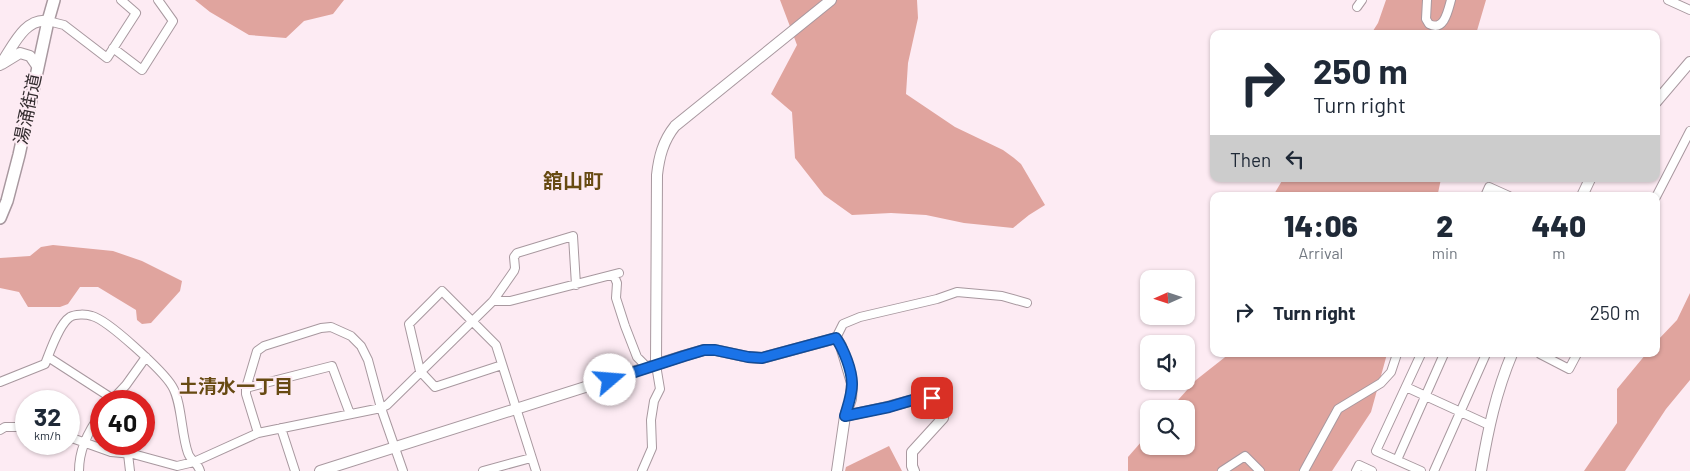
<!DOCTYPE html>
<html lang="en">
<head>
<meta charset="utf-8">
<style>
	body { margin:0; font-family:Barlow,"Noto Sans JP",sans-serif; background:#f2f2f3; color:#1f2937; height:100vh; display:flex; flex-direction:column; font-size:19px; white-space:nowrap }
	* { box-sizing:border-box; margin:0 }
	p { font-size:16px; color:#747a83 }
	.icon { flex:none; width:28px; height:28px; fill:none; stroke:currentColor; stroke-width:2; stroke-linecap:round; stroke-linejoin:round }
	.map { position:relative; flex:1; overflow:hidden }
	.details { position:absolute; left:1210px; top:192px; width:450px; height:165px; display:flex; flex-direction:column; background:#fff; border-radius:10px; box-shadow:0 1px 4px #0004 }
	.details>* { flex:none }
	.banner { position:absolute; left:1210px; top:30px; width:450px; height:152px; border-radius:10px; box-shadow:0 1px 4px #0004; background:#fff; color:#1f2937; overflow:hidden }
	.needle { width:32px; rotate:267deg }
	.fabs { position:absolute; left:1140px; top:270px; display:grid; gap:10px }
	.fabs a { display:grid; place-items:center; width:55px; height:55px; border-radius:10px; background:#fff; box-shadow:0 1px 4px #0004; font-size:25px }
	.speed { position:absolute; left:15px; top:390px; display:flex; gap:10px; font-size:25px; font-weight:700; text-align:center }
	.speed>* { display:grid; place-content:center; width:65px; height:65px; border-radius:50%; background:#fff; box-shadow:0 1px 4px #0004; line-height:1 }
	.speed small { font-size:12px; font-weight:400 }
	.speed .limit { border:8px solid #d22; background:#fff; color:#111 }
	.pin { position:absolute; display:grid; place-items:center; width:42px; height:42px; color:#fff; margin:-21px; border-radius:10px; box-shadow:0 2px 8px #0006 }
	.me { position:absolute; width:55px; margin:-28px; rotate:72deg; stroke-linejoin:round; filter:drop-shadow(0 0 4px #0008) }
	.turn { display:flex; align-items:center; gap:18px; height:105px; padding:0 20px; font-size:22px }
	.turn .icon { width:65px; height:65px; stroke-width:2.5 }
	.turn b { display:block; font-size:35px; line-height:42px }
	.then { display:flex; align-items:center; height:48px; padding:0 20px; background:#0003; gap:10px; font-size:19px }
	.eta { display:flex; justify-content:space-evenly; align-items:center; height:85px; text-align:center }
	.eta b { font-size:30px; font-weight:800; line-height:35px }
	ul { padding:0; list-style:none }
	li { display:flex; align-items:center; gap:15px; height:70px; padding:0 20px }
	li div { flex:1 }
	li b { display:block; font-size:19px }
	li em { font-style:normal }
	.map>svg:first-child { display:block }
	.forest { fill:#e0a49e }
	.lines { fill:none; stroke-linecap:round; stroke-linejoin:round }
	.street-casing { stroke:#a8989f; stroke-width:10 }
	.secondary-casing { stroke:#a8989f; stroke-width:12 }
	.primary-casing { stroke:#a8989f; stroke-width:14 }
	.street { stroke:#fff; stroke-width:8 }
	.secondary { stroke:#fff; stroke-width:10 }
	.primary { stroke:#fff; stroke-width:11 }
	.route-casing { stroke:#114b97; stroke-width:12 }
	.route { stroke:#1a73e8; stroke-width:9 }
	.labels { text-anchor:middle; stroke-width:4; stroke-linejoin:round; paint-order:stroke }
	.street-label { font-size:18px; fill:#332c2f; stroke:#fdebf3 }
	.neighbourhood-label { font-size:19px; font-weight:bold; fill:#674a12; stroke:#fdebf3 }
	.quarter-label { font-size:20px; font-weight:bold; fill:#674a12; stroke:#fdebf3 }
</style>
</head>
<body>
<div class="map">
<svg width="1690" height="471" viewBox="0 0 1690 471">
	<rect width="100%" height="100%" fill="#fdebf3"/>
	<path class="forest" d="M195 0H344L333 14 304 21 286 38 249 35 210 12Z
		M780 0H917L918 18 908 63 906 94 955 127 1003 150 1014 158 1021 164 1045 205 1029 215 1013 228 964 223 926 215 891 213 852 215 824 195 795 158 792 112 771 94 797 45Z
		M1386 0H1486L1476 34H1371L1378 23Z
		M1283 179 1326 182 1329 179H1441L1438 193 1435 196H1273Z
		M53 245 113 251 142 261 182 281 180 291 151 323 142 324 137 320 136 310 98 287H80L68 304 60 307H28L19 292 0 288V258L30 256 41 247Z
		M1690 293V380L1666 409 1625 471H1584L1617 423V389L1646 354H1656V342L1677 320Z
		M1229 354H1387L1371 412 1332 471H1128V457L1149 433V446H1186V409H1170L1196 380Z
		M889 446 902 471H845L846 467Z"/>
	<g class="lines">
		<g class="street-casing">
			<path id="street" d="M1427 0 1426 19 1429 24C1444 32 1448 11 1451 0
				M1668 0 1690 10
				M1357 7 1362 0
				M48 21 64 25 107 58 136 13 121 0
				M113 48 142 70 173 21 158 0
				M1485 196 1489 187 1509 196
				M1656 197 1690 131
				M614 276 617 283 616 298 625 326 637 357 648 368
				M493 301H510L619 273
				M836 338 843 324 860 317 937 299 957 292 1002 296 1027 303
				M1540 354 1569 369 1577 354
				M48 357 113 399
				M502 365 435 387 420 371 409 324 442 291 496 345 536 471
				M0 382 45 364C50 352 59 324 70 317 75 314 86 314 92 316 108 320 163 371 172 386 182 402 181 434 188 453 190 460 198 463 200 471
				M1406 387 1489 425
				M246 388 332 366 350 414
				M111 401 126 385 146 357
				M281 428 295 471
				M0 430 5 427H26
				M258 433 246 394V388L257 351 264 346 321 328 331 327 351 336 361 346 368 360 381 408 403 471
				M69 437 111 452 133 454 177 466 194 462 258 433 381 408 387 405 493 301 514 271 515 268 514 257 517 253 573 236 576 285
				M128 454 130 471
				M1397 460 1444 354
				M79 471C79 450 88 431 101 414
				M483 471 531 458
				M642 471 652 448 651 420 654 401 660 389 656 365
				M1222 471 1245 456 1260 471
				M1304 471 1338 409 1381 383 1391 372 1397 354
				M1356 471 1359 465 1372 471
				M1421 471 1376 451 1421 354
				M1434 471 1486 354"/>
		</g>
		<g class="secondary-casing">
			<path id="secondary" d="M2 64 20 53 30 56 37 66
				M0 65C12 49 24 17 48 21
				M1656 102 1690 62
				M1582 196 1590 179
				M656 365 657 175C659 157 663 141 675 126L831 0
				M845 416C859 413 873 410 887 407 903 404 947 384 943 418L912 452V466L914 471
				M320 471 683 356 704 350H715L748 357 762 358 836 338 841 346 852 383 851 399 845 416 837 471
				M1481 471C1488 430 1496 392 1512 354"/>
		</g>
		<g class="primary-casing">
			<path id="primary" d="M0 218 7 201 19 155 48 21 54 0"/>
		</g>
		<use href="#street" class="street"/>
		<use href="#secondary" class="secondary"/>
		<use href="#primary" class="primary"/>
	</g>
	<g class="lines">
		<g class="route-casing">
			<path id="route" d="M610 380 684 356 704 350H715L748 357 762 358 836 338C844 350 852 370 852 384 852 395 848 405 845 416L889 407 916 399 932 398"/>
		</g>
		<use href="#route" class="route"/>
	</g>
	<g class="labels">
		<g class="street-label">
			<text transform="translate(28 109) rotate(-78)" y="6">湯涌街道</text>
		</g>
		<g class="neighbourhood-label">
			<text x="236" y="393">土清水一丁目</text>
		</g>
		<g class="quarter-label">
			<text x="573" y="188">舘山町</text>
		</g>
	</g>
</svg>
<div class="fabs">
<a><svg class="needle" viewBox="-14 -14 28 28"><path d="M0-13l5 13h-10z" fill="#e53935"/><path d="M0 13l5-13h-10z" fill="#747a83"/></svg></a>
<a><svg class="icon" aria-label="sound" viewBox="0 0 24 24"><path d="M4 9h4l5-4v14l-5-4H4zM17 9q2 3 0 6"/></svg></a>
<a><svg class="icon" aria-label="search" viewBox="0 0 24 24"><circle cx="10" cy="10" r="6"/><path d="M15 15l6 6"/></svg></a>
</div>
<div class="speed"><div>32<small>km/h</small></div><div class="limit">40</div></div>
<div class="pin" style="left:932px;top:398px;background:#d93025"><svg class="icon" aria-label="arrive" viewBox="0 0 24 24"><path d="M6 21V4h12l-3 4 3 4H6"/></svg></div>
<svg class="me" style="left:610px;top:380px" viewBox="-20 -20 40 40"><circle r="19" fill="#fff"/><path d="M0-13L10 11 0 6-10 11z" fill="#1a73e8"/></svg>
<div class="banner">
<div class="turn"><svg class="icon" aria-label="right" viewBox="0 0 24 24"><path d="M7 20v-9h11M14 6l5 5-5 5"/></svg><div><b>250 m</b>Turn right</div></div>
<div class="then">Then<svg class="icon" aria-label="left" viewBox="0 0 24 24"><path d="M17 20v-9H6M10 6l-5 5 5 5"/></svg></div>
</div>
<section class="details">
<div class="eta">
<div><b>14:06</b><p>Arrival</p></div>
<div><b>2</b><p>min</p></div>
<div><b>440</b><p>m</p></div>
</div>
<ul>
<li><svg class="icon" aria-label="right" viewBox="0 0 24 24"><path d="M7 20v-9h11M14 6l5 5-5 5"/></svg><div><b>Turn right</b></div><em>250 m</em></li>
</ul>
</section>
</div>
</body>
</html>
